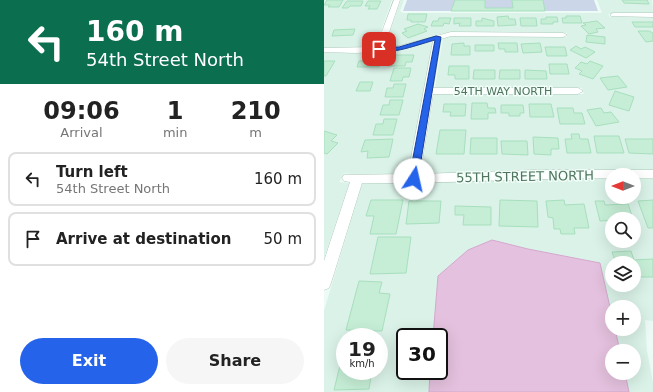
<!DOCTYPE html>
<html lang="en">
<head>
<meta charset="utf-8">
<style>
	body { margin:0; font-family:"DejaVu Sans",sans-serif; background:#f6f6f6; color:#222; height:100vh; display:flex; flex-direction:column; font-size:15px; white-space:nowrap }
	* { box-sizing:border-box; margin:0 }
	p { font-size:13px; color:#767676 }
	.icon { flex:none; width:22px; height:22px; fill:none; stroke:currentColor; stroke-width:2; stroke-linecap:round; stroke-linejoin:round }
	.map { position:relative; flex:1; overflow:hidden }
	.panel { display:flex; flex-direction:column; background:#fff; width:324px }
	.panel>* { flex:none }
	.hud { background:#0b6e4f; color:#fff; overflow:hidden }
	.needle { width:26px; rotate:270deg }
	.buttons { position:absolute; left:281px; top:168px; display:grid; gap:8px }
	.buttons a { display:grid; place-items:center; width:36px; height:36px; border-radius:50%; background:#fff; box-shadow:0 4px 16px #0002; font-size:20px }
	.speed { position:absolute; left:12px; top:328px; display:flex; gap:8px; font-size:20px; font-weight:700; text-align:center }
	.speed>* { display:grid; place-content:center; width:52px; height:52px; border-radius:50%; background:#fff; box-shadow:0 4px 16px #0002; line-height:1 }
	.speed small { font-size:10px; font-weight:400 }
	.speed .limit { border:2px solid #111; border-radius:6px; background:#fff; color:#111 }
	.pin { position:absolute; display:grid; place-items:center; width:34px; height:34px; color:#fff; margin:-17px; border-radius:8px; box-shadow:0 2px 6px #0006 }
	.me { position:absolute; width:44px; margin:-22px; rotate:10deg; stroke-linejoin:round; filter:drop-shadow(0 0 3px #0008) }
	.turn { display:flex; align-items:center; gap:14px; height:84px; padding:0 20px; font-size:18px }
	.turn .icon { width:52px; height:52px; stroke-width:2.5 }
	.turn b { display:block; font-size:28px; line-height:34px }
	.eta { display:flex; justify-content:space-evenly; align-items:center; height:68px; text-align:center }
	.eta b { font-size:24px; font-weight:700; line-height:28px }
	.button { display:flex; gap:8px; margin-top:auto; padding:8px 20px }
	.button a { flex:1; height:46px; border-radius:24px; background:#2563eb; color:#fff; font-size:16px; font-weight:700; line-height:46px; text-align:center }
	.button a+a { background:#f6f6f6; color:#222 }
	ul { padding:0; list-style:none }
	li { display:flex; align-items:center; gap:12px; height:54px; margin:0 8px 6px; padding:0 12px; border:2px solid #e0e0e0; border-radius:8px }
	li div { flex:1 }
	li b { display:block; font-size:15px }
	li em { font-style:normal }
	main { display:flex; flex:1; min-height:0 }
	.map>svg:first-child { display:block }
	.residential { fill:#daf2e8; fill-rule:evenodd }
	.green { fill:#cbd6e8 }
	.water { fill:#e4c1de; stroke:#d4a8cd }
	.building { fill:#c6eed6; stroke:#a7dfbd }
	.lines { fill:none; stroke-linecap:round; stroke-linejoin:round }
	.minor-casing { stroke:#afcabc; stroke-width:1 }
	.minor { fill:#fff; fill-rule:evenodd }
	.route { fill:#2563eb; stroke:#184099 }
	.labels { text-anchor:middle; stroke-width:3; stroke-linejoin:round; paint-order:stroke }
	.far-street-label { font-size:11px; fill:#50745e; stroke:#f2fef9 }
	.street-label { font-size:13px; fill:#50745e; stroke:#f2fef9 }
</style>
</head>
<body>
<main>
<section class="panel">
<div class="hud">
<div class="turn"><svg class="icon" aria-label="left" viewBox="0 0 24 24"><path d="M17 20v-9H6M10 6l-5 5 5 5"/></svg><div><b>160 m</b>54th Street North</div></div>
</div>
<div class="eta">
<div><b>09:06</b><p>Arrival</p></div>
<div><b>1</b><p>min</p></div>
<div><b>210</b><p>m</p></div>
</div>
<ul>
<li><svg class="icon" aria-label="left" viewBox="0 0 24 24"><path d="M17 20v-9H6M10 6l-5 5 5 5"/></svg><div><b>Turn left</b><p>54th Street North</p></div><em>160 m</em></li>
<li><svg class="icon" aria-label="arrive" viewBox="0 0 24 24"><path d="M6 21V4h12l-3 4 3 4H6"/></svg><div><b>Arrive at destination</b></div><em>50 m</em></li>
</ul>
<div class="button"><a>Exit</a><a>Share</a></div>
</section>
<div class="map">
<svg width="329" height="392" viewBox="0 0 329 392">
	<rect width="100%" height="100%" fill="#ecfbf5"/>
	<path class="residential" d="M0 0H68L51 47 0 48Z
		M77 0H80L76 11 79 13H278L273 0H328L329 13 284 14 286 17H329V170H213L97 174 110 94H260L258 88H111L119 38 128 36 243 37V33L128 32 111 35 101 39 75 46H61Z
		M109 42 84 174 35 175 21 173 15 182 25 183 0 258V53H32L74 50Z
		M214 179H288V197H310V179H329V321L321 320 323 351 329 382V392H305L301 373H310V351H296L291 329H310V307H288V316L276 263 204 249 168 240 114 276 109 337H81V371H106L105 392H0V311L38 184ZM288 219H310V241H288ZM288 263H310V285H288ZM21 337H55V371H21Z"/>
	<path class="green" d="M83 0H270L274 11H79Z"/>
	<path class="water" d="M168 240 204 249 276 263 288 316V329H291L296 351H288V373H301L305 392H105L106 371H115V337H109L114 276 144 250Z"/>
	<path class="building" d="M3 0H19L15 7H4L6 5H0Z
		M131 0H161V8H189L188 0H219L221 11H127Z
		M298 0H323L325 4 300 3Z
		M23 1H39L37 6H26L24 8H18Z
		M44 1H57L53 9H44L46 6H41Z
		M84 14H103L101 22H87V20H83Z
		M184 16 185 19H191L192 25 174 26 173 17Z
		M242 16H256L258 23H239L238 18H242Z
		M222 17H233L234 22H229V24H217V19H222Z
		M115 18H127L125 24 120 23 119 26H107L109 21H114Z
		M130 18H147V26H135L136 23 130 24Z
		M158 18 170 21V26H152V21H158Z
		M196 18H212L213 26H197Z
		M273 21 281 28 272 29 274 32 265 34 257 26 262 25 259 23Z
		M308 22H329V27H311Z
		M94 24 104 27 100 29 103 31 84 38 78 33 83 31 80 29Z
		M31 29 29 35 8 36 10 30Z
		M314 31H325L329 33V41L322 42Z
		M263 35 281 37V44L262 42Z
		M140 43V46H146V55H127L128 44Z
		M174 43H193L194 52H181V49H175Z
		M216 43 218 52 199 53 197 44Z
		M151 45H170V51H151Z
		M252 46 257 49 261 47 271 52 262 58 246 50Z
		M221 47H241L243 56H223Z
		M66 55H90L88 62H82L81 66H63Z
		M0 61H11L2 76H0Z
		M35 61H57L55 67H33Z
		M266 61 279 66 269 79 255 74 258 71 251 68 257 62 263 64Z
		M225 64H243L245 74H226Z
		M125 66H145V79H131V75H124Z
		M70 68H87L85 77H79L78 81H66Z
		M150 70H171V79H149Z
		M176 70H196V79H175Z
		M201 70 222 71 223 79H201Z
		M294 76 303 87 284 90 276 78Z
		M36 82H49L46 91H32Z
		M70 84H82L79 97H61L63 88H69Z
		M291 91 310 97 305 111 285 105Z
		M66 100H79L75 115H56L59 105H65Z
		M148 103H163L164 108H171L172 113H164V119H147Z
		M120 104H142L141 116H126L127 112H119Z
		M205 104H227L230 117H206Z
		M177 105H199L200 113H196V116H185V113H177Z
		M233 108H249L250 113H258L261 124H236Z
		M277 108 280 113 287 112 295 122 272 126 263 110Z
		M60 119H73L69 135H49L52 124H59Z
		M116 130H142L140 154H112Z
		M0 131 13 135 7 141 14 143 3 154 0 153Z
		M247 134H255L256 139H264L267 153H243L241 139H248Z
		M270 136H295L300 153H273Z
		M209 137 234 138 235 149H227V155L210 154Z
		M147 138H173V154H146Z
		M69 139 65 157 43 158 44 151 37 152 41 140Z
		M301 139H329V154L305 153Z
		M177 141H203L204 155 178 154Z
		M47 200H79L72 234H46L50 216H42Z
		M176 200 213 201 214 227 175 226Z
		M240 200 241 205 260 204 265 228H250L251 234H237L236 229H230L229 218 224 217 222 201Z
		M329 200V228H324L314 201Z
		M85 201H117L115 223 82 224Z
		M271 201H280L281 205 304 204 309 219 276 221Z
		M131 206 167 207V225H139L140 215H131Z
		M54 237H87L82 273 46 274Z
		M307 251 310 260 329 259V277H310V263H292L288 252Z
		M35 281 58 282 55 293 66 294 58 331 22 330Z
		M21 345V371H48L45 389 10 390Z"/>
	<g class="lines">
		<g class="minor-casing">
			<path id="minor" d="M70 0H76L60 47 75 46 127 32 239 33 243 35 239 37 127 36 117 39 109 88H254L259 91 254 94H109L96 174 213 170H329V178H310V175H288V178C205 178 121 184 38 183L7 283 5 288 0 290V261L26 182 20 181 18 178 20 175 84 174 109 41 75 50 32 53 0 52V48L52 47Z
				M289 13H329V17L287 16V14Z"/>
		</g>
		<use href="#minor" class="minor"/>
	</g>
	<path class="route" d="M112 36 117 37 94 179 90 182 85 179 111 40C98 43 64 57 52 49L55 47H75Z"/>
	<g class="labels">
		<g class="far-street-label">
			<text x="179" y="95">54TH WAY NORTH</text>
		</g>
		<g class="street-label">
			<text transform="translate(201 176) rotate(-1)" y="5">55TH STREET NORTH</text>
		</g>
	</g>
</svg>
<div class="buttons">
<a><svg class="needle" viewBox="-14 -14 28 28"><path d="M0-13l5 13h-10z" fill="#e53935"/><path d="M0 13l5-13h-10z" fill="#767676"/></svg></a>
<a><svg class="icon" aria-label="search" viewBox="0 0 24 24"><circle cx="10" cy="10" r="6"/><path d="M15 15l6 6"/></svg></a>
<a><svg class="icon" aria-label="layers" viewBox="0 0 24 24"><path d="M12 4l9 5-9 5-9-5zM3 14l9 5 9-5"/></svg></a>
<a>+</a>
<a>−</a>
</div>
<div class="speed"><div>19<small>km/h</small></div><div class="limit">30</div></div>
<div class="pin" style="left:55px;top:49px;background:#d93025"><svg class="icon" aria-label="arrive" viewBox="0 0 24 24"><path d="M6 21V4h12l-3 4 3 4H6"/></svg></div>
<svg class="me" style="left:90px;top:179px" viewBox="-20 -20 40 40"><circle r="19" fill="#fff"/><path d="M0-13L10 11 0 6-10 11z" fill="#2563eb"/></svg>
</div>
</main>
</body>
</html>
